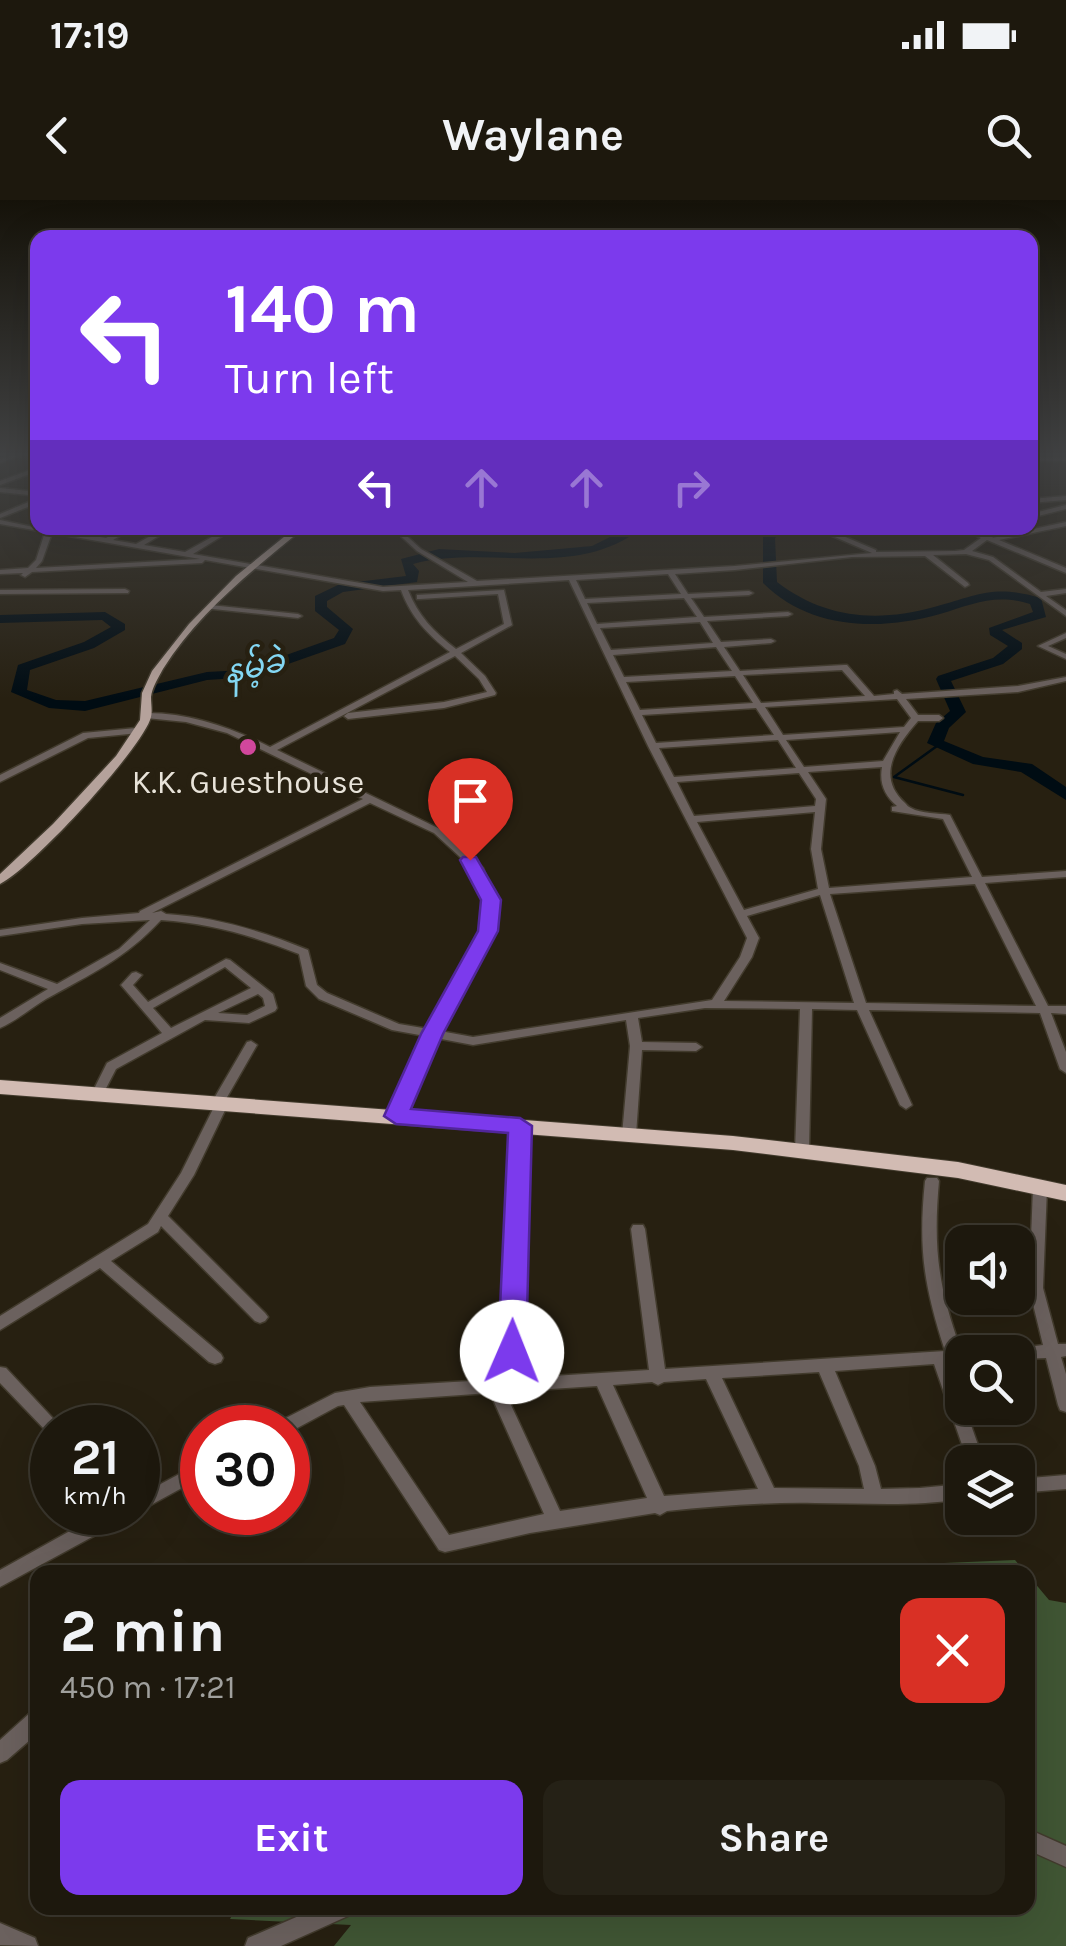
<!DOCTYPE html>
<html lang="en">
<head>
<meta charset="utf-8">
<style>
	body { margin:0; font-family:Karla,"Noto Sans Myanmar",sans-serif; background:#252116; color:#f1f3f6; height:100vh; display:flex; flex-direction:column; font-size:38px; white-space:nowrap }
	* { box-sizing:border-box; margin:0 }
	p { font-size:32px; color:#a0a09d }
	.icon { flex:none; width:55px; height:55px; fill:none; stroke:currentColor; stroke-width:2; stroke-linecap:round; stroke-linejoin:round }
	.map { position:relative; flex:1; overflow:hidden }
	.side { position:absolute; left:30px; top:1365px; width:1005px; height:350px; display:flex; flex-direction:column; background:#1d180d; border-radius:20px; box-shadow:0 10px 40px #0002,0 0 0 2px #3b372e }
	.side>* { flex:none }
	.banner { position:absolute; left:30px; top:30px; width:1008px; height:305px; border-radius:20px; box-shadow:0 10px 40px #0002,0 0 0 2px #3b372e; background:#7c3aed; color:#fff; overflow:hidden }
	.buttons { position:absolute; left:945px; top:1025px; display:grid; gap:20px }
	.buttons a { display:grid; place-items:center; width:90px; height:90px; border-radius:20px; background:#1d180d; box-shadow:0 10px 40px #0002,0 0 0 2px #3b372e; font-size:50px }
	.speed { position:absolute; left:30px; top:1205px; display:flex; gap:20px; font-size:50px; font-weight:700; text-align:center }
	.speed>* { display:grid; place-content:center; width:130px; height:130px; border-radius:50%; background:#1d180d; box-shadow:0 10px 40px #0002,0 0 0 2px #3b372e; line-height:1 }
	.speed small { font-size:25px; font-weight:400 }
	.speed .limit { border:15px solid #d22; background:#fff; color:#111 }
	.pin { position:absolute; display:grid; place-items:center; width:85px; height:85px; color:#fff; margin:-102px -42px; border-radius:50% 50% 50% 0; rotate:-45deg; box-shadow:0 0 10px #0007 }
	.pin .icon { rotate:45deg }
	.me { position:absolute; width:110px; margin:-55px; rotate:1deg; stroke-linejoin:round; filter:drop-shadow(0 0 8px #0008) }
	.turn { display:flex; align-items:center; gap:35px; height:210px; padding:0 30px; font-size:45px }
	.turn .icon { width:130px; height:130px; stroke-width:2.5 }
	.turn b { display:block; font-size:70px; line-height:85px }
	.lanes { display:flex; align-items:center; height:95px; padding:0 30px; background:#0003; justify-content:center; gap:50px; direction:ltr }
	.lanes .off { opacity:.35 }
	.round { display:grid; place-items:center; flex:none; width:105px; height:105px; border-radius:20px; background:#252116 }
	.head { display:flex; align-items:center; justify-content:space-between; height:170px; padding:0 30px }
	h1 { font-size:60px; font-weight:700; line-height:75px }
	.button { display:flex; gap:20px; margin-top:auto; padding:20px 30px }
	.button a { flex:1; height:115px; border-radius:20px; background:#7c3aed; color:#fff; font-size:40px; font-weight:700; line-height:115px; text-align:center }
	.button a+a { background:#252116; color:#f1f3f6 }
	.status { display:flex; justify-content:space-between; align-items:center; height:70px; padding:0 50px; background:#1d180d; direction:ltr }
	.status svg { height:28px; fill:currentColor }
	header { display:flex; justify-content:space-between; align-items:center; height:130px; padding:0 30px; background:#1d180d; font-size:45px; font-weight:700 }
	.map>svg:first-child { display:block }
	.forest { fill:#405634 }
	.lines { fill:none; stroke-linecap:round; stroke-linejoin:round }
	.stream { stroke:#000c13; stroke-width:2.5 }
	.river { fill:#000c13; fill-rule:evenodd }
	.minor-casing { stroke:#423b2d; stroke-width:3 }
	.major-casing { stroke:#423b2d; stroke-width:3 }
	.highway-casing { stroke:#423b2d; stroke-width:2 }
	.minor { fill:#6b615e; fill-rule:evenodd }
	.major { fill:#b5a29b; fill-rule:evenodd }
	.highway { fill:#d2bbb3; fill-rule:evenodd }
	.route { fill:#7c3aed; stroke:#51269a; stroke-width:2.5 }
	.hotel-dot { fill:#d1479c; stroke:#272011; stroke-width:4 }
	.labels { text-anchor:middle; stroke-width:9; stroke-linejoin:round; paint-order:stroke }
	.far-water-label { font-size:32px; font-style:italic; fill:#83d7f3; stroke:#272011 }
	.far-poi-label { font-size:32px; fill:#e8e3d9; stroke:#272011 }
</style>
</head>
<body>
<div class="status"><b>17:19</b><svg viewBox="0 0 49 12"><path d="M0 12V9h3v3zM5 12V6h3v6zM10 12V3h3v9zM15 12V0h3v12zM26 1h20v11H26zM47 4h2v5h-2z"/></svg></div>
<header><svg class="icon" aria-label="back" viewBox="0 0 24 24"><path d="M15 5l-7 7 7 7"/></svg>Waylane<svg class="icon" aria-label="search" viewBox="0 0 24 24"><circle cx="10" cy="10" r="6"/><path d="M15 15l6 6"/></svg></header>
<div class="map">
<svg width="1066" height="1746" viewBox="0 0 1066 1746">
	<rect width="100%" height="100%" fill="#272011"/>
	<path class="forest" d="M1015 1360 1025 1372H757L778 1370Z
		M1028 1375 1049 1400 1066 1403V1746H334L351 1725 230 1719 236 1708H1028Z"/>
	<g class="lines">
		<path class="stream" d="M937 546 894 577 963 595"/>
		<path class="river" d="M628 328H642C575 381 488 344 413 364L419 371 417 382 343 392 327 401V407L353 429 345 444 251 477 207 480 85 511 49 508 11 492 18 465 84 442 111 427 102 420 0 423V415L105 412 125 424V430L94 448 30 470 27 490 56 500 85 501 207 472 244 470 334 438 339 430 315 411V396L340 384 406 376 401 359 439 349 515 353 592 346Z
			M770 328 785 330 775 338 777 382C824 418 876 423 934 407 978 395 994 384 1041 398L1046 417 1002 430 1022 443V449L1003 464 951 481 966 512 949 528 944 541 983 557 1032 564 1066 587V600L1021 572 973 564 927 543 936 523 950 511 936 479 938 476 993 458 1008 446 990 435 989 428 1033 412 1030 404C995 393 973 404 940 414 880 431 810 430 763 383V337Z"/>
		<g class="minor-casing">
			<path id="minor" d="M12 255H21L0 263V259Z
				M1030 257H1066V261H1030Z
				M38 267V271L0 285V281Z
				M0 288 38 292V296L0 292Z
				M1066 296V300L1030 303V299Z
				M38 298V303L0 318V314Z
				M1066 305V309L1030 318V314Z
				M0 320 38 328H53V329L106 338 126 328H133L113 340 136 344 165 328H172L144 345 185 352 228 328H235L193 354 383 387 468 382 417 351 392 328H398L421 349 477 381 735 366 872 353 814 328H822L835 333 890 328 887 330 843 336 876 350V352L955 351 964 350 981 338 960 328H968L986 335 996 328H1003L992 338 1066 322V326L999 340 1066 368V373L987 340 972 351 993 357 1041 392 1066 389V393L1046 396 1066 410V416L989 360 966 354 933 355 968 383 969 385 965 387 925 356 852 357 735 370 675 374 688 394 749 391 753 393 749 395 691 398 704 417 788 412 792 414 788 416 707 421 721 442 771 439 775 441 771 443 724 447 740 471 844 465H847L874 496 894 494V491L897 490 902 494 1018 486 1066 477V481L1018 492 906 499 918 515H939L943 518 939 521H918C897 545 875 576 905 603 907 605 908 607 911 608 921 614 939 613 950 615L982 677 1066 671V677L985 683 1048 806H1066V814L1051 813 1066 852V873L1060 869 1040 813 869 810 912 905 906 909 900 905 857 810 812 809 809 951 807 954H797L795 951 800 809 705 808 638 818 642 842 696 843 702 847 696 851 642 850 636 935 634 938H624L622 935 630 846 626 820 473 845 436 838 402 916 396 920 390 916 425 836 392 830 319 799 306 786 299 754C253 736 210 723 161 720 125 759 91 774 46 799 31 808 16 821 0 828V818L48 789 0 770V763L57 784 119 749 150 720 82 724 0 736V730L82 718 139 713 140 711 363 599 227 533 186 522 146 518 143 517V513C188 512 230 527 270 547L450 452C427 434 411 417 401 390L383 391 205 360 202 363 32 372 25 377 21 375 23 373 0 374V370L28 368 36 360 45 332 0 324ZM52 333 200 359 36 368 42 361ZM668 374 681 394 585 399 576 380ZM569 380 648 546 747 738 740 757 712 800 473 837 440 831 493 731 496 701 483 668 440 629 277 550 455 456 479 479 487 492 444 502 348 513 344 516 348 519 444 508 495 495 496 493 485 476 461 453 512 425 504 390 417 395V399H420L498 394 504 424 456 449C434 432 418 416 408 390ZM684 398 697 417 597 424 587 403ZM700 422 713 443 611 450 600 428ZM716 447 732 471 624 477 613 455ZM842 470 865 496 761 503 743 475ZM735 476 753 503 640 510 626 482ZM897 499 911 518 904 527 783 535 765 507ZM756 508 774 535 656 543 642 515ZM900 532 883 561 804 567 786 540ZM778 540 796 568 674 577 659 548ZM882 567C879 584 885 596 897 606L892 607V611L943 619 972 677 829 688 821 649 826 599 808 572ZM799 573 816 599 815 606 694 616 677 582ZM370 603 434 633 473 669 486 701 483 731 429 829 399 824 327 793 317 785 308 750C262 731 216 717 166 714L161 711 152 713ZM815 612 811 649 818 689 744 710 697 622ZM975 684 1036 806 866 803 830 694ZM820 695 854 803 724 801 752 757 759 738 747 716Z
				M907 328H930C925 331 912 331 907 328Z
				M125 389 129 391 128 393 0 394V390Z
				M210 405 298 414 302 416 298 418 213 409H210Z
				M1066 433V438L1048 446 1066 454V459L1038 446Z
				M136 528 140 531 139 533 88 538 0 582V575L83 533Z
				M226 759 230 760 273 794 277 808 275 811 249 823 205 820 116 869 102 896H94L92 893 107 863 162 833 121 785 132 773 136 772 142 775 133 785 148 802ZM225 767 251 788 171 828 153 808ZM258 794 263 798 265 806 247 815 218 813Z
				M251 841 257 845 226 899 229 902 194 975 168 1016 265 1113 268 1117 265 1121 260 1123 255 1121 161 1026 158 1032 111 1061 221 1154 223 1158 221 1162 215 1164 209 1162 100 1068 0 1130V1116L148 1024 181 973 215 905 212 902 247 842Z
				M520 922 527 926 520 1178 649 1170 631 1029 633 1025H643L645 1029 665 1169 945 1151C924 1086 918 1049 925 981L927 978H937L939 981C933 1048 938 1086 961 1150L968 1152H962V1162L949 1163 962 1201V1208H965L984 1262H968L934 1164 835 1171 875 1266 881 1289 920 1288 962 1284V1299C913 1307 865 1303 815 1303 765 1302 716 1306 667 1311L660 1315 655 1313 530 1333 445 1352 439 1350 344 1205 338 1206 288 1233V1228H274L276 1223 335 1193 370 1187 504 1179 513 926ZM819 1172 859 1266 864 1289 774 1288 722 1178ZM706 1179 758 1289 664 1296 613 1185 652 1182 658 1185 664 1182ZM597 1186 647 1298 560 1311 505 1192ZM490 1193 544 1314 449 1335 360 1202Z
				M1040 983 1045 984 1047 988 1043 1088 1058 1144H1066V1156L1061 1157 1066 1174V1212L1060 1210 1058 1205 1046 1158 1018 1159V1152H1010L1013 1149 1043 1145 1029 1088 1033 988 1035 984Z
				M0 1167 6 1168 62 1228H52V1234L48 1233 0 1183Z
				M202 1262V1277L138 1312V1296Z
				M1066 1275V1289L1018 1293V1279Z
				M104 1312H129L127 1318 0 1387V1370Z
				M38 1509V1533L7 1560 0 1563V1540L31 1512Z
				M1028 1629 1066 1646V1667L1028 1650Z
				M317 1708H351L348 1716 281 1746H245L248 1738Z
				M0 1723 35 1738 38 1746 0 1745Z"/>
		</g>
		<g class="major-casing">
			<path id="major" d="M295 328H304C253 370 199 412 163 469 158 478 152 488 151 497 151 505 153 513 150 520 137 554 31 669 0 684V674L53 624 116 556 140 520 142 493 152 471 189 424 236 376Z"/>
		</g>
		<g class="highway-casing">
			<path id="highway" d="M0 880 733 936 958 962 1066 985V1001L958 978 733 950 0 894Z"/>
		</g>
		<use href="#minor" class="minor"/>
		<use href="#major" class="major"/>
		<use href="#highway" class="highway"/>
	</g>
	<linearGradient id="sky" x2="0" y2="1"><stop stop-color="#151209"/><stop offset="0.51" stop-color="#414243"/><stop offset="1" stop-color="#414243" stop-opacity="0"/></linearGradient>
	<rect width="1066" height="499" fill="url(#sky)"/>
	<path class="route" d="M463 657H476L501 700 498 731 443 834 411 909 520 918 532 926 526 1152 522 1160H502L498 1152 508 933 396 924 384 916 421 834 478 731 481 700 460 660Z"/>
	<circle class="hotel-dot" cx="248" cy="547" r="10"/>
	<g class="labels">
		<g class="far-water-label">
			<text transform="translate(254 466) rotate(-13)" y="11">နမ့်ခဲ</text>
		</g>
		<g class="far-poi-label">
			<text x="248" y="593">K.K. Guesthouse</text>
		</g>
	</g>
</svg>
<div class="buttons">
<a><svg class="icon" aria-label="sound" viewBox="0 0 24 24"><path d="M4 9h4l5-4v14l-5-4H4zM17 9q2 3 0 6"/></svg></a>
<a><svg class="icon" aria-label="search" viewBox="0 0 24 24"><circle cx="10" cy="10" r="6"/><path d="M15 15l6 6"/></svg></a>
<a><svg class="icon" aria-label="layers" viewBox="0 0 24 24"><path d="M12 4l9 5-9 5-9-5zM3 14l9 5 9-5"/></svg></a>
</div>
<div class="speed"><div>21<small>km/h</small></div><div class="limit">30</div></div>
<div class="pin" style="left:470px;top:660px;background:#d93025"><svg class="icon" aria-label="arrive" viewBox="0 0 24 24"><path d="M6 21V4h12l-3 4 3 4H6"/></svg></div>
<svg class="me" style="left:512px;top:1152px" viewBox="-20 -20 40 40"><circle r="19" fill="#fff"/><path d="M0-13L10 11 0 6-10 11z" fill="#7c3aed"/></svg>
<div class="banner">
<div class="turn"><svg class="icon" aria-label="left" viewBox="0 0 24 24"><path d="M17 20v-9H6M10 6l-5 5 5 5"/></svg><div><b>140 m</b>Turn left</div></div>
<div class="lanes"><svg class="icon" aria-label="left" viewBox="0 0 24 24"><path d="M17 20v-9H6M10 6l-5 5 5 5"/></svg><svg class="icon off" aria-label="ahead" viewBox="0 0 24 24"><path d="M12 20V5M6 11l6-6 6 6"/></svg><svg class="icon off" aria-label="ahead" viewBox="0 0 24 24"><path d="M12 20V5M6 11l6-6 6 6"/></svg><svg class="icon off" aria-label="right" viewBox="0 0 24 24"><path d="M7 20v-9h11M14 6l5 5-5 5"/></svg></div>
</div>
<section class="side">
<div class="head"><div><h1>2 min</h1><p>450 m · 17:21</p></div><a class="round" style="background:#d93025;color:#fff"><svg class="icon" aria-label="close" viewBox="0 0 24 24"><path d="M6 6l12 12M18 6L6 18"/></svg></a></div>
<div class="button"><a>Exit</a><a>Share</a></div>
</section>
</div>
</body>
</html>
